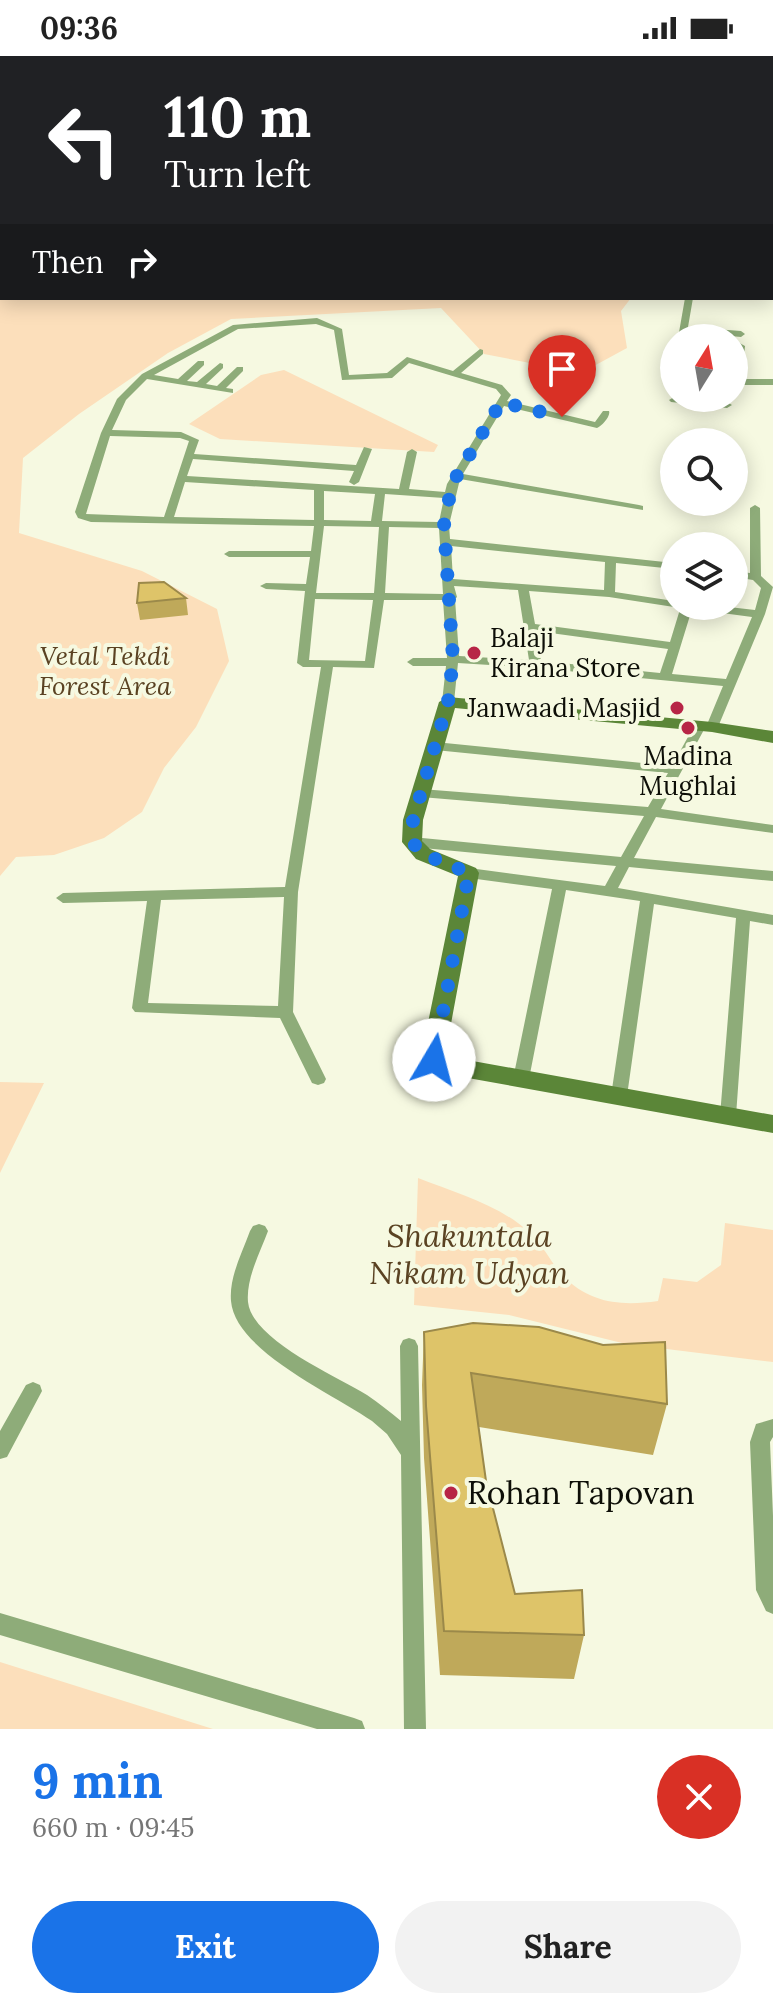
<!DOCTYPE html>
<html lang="en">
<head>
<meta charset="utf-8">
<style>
	body { margin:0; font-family:Lora,serif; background:#f2f2f2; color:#222; height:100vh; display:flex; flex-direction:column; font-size:30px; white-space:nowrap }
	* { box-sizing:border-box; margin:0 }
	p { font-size:26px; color:#767676 }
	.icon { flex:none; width:44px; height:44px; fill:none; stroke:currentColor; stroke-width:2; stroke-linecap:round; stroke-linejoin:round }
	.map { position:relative; height:1673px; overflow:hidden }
	.details { display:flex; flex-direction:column; background:#fff; flex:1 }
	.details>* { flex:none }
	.banner { position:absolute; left:0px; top:0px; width:774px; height:244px; box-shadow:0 4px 20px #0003; background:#202124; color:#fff; overflow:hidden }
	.needle { width:52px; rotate:11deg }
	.fabs { position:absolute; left:660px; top:268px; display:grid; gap:16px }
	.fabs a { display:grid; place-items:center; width:88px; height:88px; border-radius:50%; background:#fff; box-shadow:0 4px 20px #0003; font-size:40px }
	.pin { position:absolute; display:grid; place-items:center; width:68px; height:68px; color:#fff; margin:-82px -34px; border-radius:50% 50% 50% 0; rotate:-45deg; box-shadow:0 0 8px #0007 }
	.pin .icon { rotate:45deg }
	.me { position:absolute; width:88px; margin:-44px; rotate:8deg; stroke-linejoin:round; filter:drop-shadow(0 0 6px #0008) }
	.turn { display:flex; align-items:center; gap:28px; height:168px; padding:0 32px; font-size:36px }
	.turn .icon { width:104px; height:104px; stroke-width:2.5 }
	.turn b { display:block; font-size:56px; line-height:68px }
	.then { display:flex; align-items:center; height:76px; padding:0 32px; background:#0003; gap:16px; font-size:30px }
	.round { display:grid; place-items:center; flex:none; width:84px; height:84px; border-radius:42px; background:#f2f2f2 }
	.headline { display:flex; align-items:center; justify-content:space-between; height:136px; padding:0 32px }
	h1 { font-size:48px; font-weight:800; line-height:60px; color:#1a73e8 }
	.action { display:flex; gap:16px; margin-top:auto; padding:16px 32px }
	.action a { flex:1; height:92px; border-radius:48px; background:#1a73e8; color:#fff; font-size:32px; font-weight:800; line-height:92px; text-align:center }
	.action a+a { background:#f2f2f2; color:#222 }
	.status { display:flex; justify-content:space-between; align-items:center; height:56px; padding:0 40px; background:#fff; direction:ltr }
	.status svg { height:22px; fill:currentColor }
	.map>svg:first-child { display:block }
	.green { fill:#fcdfbb }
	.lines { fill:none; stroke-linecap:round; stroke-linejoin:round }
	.street { fill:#8eac79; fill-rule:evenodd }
	.secondary { fill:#5b8638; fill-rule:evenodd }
	.wall { fill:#bfa95a }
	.building { fill:#dec469; stroke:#9b894a; stroke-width:2 }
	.route { stroke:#1a73e8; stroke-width:14; stroke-dasharray:0 25.2 }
	.poi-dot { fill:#b72546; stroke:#f6f9e1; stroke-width:3 }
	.labels { text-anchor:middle; stroke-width:8; stroke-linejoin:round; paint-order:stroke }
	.poi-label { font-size:26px; fill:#0d0e07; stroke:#f6f9e1; text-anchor:start }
	.park-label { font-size:26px; font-style:italic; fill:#5a4222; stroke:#f6f9e1 }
	.near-park-label { font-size:32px; font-style:italic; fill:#5a4222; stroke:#f6f9e1 }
	.near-poi-label { font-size:32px; fill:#0d0e07; stroke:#f6f9e1; text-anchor:start }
</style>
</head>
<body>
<div class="status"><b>09:36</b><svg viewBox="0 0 49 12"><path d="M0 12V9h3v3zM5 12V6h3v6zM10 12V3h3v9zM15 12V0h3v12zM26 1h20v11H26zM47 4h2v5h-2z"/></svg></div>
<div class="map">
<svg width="773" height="1673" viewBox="0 0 773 1673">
	<rect width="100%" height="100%" fill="#f6f9e1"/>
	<path class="green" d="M0 124 2 242H631L621 255 627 292 581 317 484 298 441 252 231 263 168 297 79 358 23 402 19 477 142 515 217 553 229 605 196 671 164 712 142 756 104 782 54 799 16 801 0 820Z
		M284 314 438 389 434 396 220 383 189 368 261 319Z
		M0 1026 44 1027 0 1117Z
		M418 1122C456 1137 497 1148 528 1175 542 1187 550 1205 562 1219 590 1248 622 1250 658 1245L663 1222 697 1226 721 1209 725 1167 773 1174V1306L626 1288 509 1259 414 1249Z
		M0 1606 213 1673H0Z"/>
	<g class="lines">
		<path class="street" d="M772 206H773V210H772Z
			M685 242H693L688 271 741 275 745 278 741 281 687 276 686 282H678Z
			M317 262 342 273 349 319 387 317 407 301 453 315 480 293 483 294V298L461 317 502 329 511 339 507 345 595 366 603 355H609C611 360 602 370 597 372L504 350 463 418 639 449 643 450V454L460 423 449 469 450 483 674 507V513L616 507 615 536 674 545V550H678L674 551 609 541 529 535 535 568 670 586 681 550H720L755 554 761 532 753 524 734 521V515L750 517V452L755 449 760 452 761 520 773 531 765 558 718 671 712 675 706 671 723 630 536 612 458 607 454 646 452 649H444L442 646 446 610H413L407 606 413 602H447L443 544H384L374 612 333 611 298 836 293 956 326 1023 324 1027 318 1029 312 1027 280 962 135 956 132 952 147 845 63 847 56 842 63 837 285 831 321 611H303L297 607 305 535 266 533 260 530 266 527 306 528 310 501H229L224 498 229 495H311L314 470 91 466 78 462 75 456 101 377 117 343 142 318 233 269ZM316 268 334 274 342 324 392 322 409 307 496 333 501 339 447 428 445 436 409 433 417 396 412 393 407 396 399 433 187 420 193 403 354 415 349 426 354 429 359 426 372 393 364 391 356 409 194 398 199 384 181 376 112 374 126 344 147 323 233 337V333L226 332 243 315V311H237L217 330 206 328 223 312V308L220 307 197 326 187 325 204 309V305H198L178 323 154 319 238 273ZM110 380 180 382 189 385 164 461 86 458ZM185 426 314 434V464L174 461ZM324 435 375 438 371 465 324 464ZM385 438 444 442 439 466 382 465ZM324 470 379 471 374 537H316ZM389 471 439 472 443 538 385 537ZM451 490 605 506 604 534 453 523ZM454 530 518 534 529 604 459 600 455 543 457 541ZM315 543 373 544 365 605 309 604ZM692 553 752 561 726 623 672 618ZM536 575 668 593 660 617 541 605ZM284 841 278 950 148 947 161 844Z
			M734 284 745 290 742 323H773V329H734L736 291 734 290Z
			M674 341 727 346 732 349 727 352 671 346 669 344Z
			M700 666 706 670 661 753 773 769V777L656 761 634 802 773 815V825L629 811 618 832 773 859V869L750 865 736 1060 734 1065 728 1066 722 1065 720 1060 736 862 654 848 627 1040 625 1044 619 1046 613 1044 611 1040 640 845 566 834 529 1023 527 1027 521 1029 515 1027 513 1023 552 833 469 822 462 817 469 812 605 830 616 810 412 791 405 786 412 781 621 801 644 760 421 741 414 737 421 733 648 751 668 717 435 694 429 690 435 686 672 710 694 670Z
			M259 1168 265 1170 268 1175C260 1197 246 1222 248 1246 252 1284 336 1320 367 1339 379 1347 390 1356 401 1365L400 1290 403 1284 409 1282 415 1284 418 1290 426 1673H404L401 1399 387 1378 372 1365C334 1338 235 1295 231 1245 229 1221 242 1197 250 1175L253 1170Z
			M33 1326 40 1329 42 1335 7 1401 0 1403V1375L26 1329Z
			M773 1363V1381L770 1386 773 1460V1558L766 1555 756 1534 750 1386 756 1368Z
			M0 1557 354 1662 362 1665 365 1673H317L0 1579Z"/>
		<path class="secondary" d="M448 641 712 666 773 675V687L712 676 455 652 423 764 422 785 430 793 476 812 479 817 445 1000 773 1059V1077L440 1017 426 1010 422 996 458 820 416 803 402 786 403 764 439 646Z"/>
	</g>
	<path class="wall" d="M186 542 188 559 140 564 137 547Z
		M424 1276 667 1348 653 1399 479 1371 486 1425 515 1538 584 1579 574 1623 440 1619 424 1402 422 1329Z"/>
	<path class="building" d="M164 526 186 542 137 547 139 527Z
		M473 1267 539 1271 603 1289 665 1286 667 1348 471 1317 486 1425 515 1538 582 1534 584 1579 444 1575 426 1350 424 1276Z"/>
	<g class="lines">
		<path class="route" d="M434 1004 469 817 423 798 412 786 413 764 448 646 453 603 444 469 452 428 501 346 562 361"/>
	</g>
	<g class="poi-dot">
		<circle cx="474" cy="597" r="8"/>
		<circle cx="677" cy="652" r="8"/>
		<circle cx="688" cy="672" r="8"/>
		<circle cx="451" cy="1437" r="8"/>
	</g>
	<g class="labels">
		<g class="poi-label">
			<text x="490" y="591">Balaji<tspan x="490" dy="30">Kirana Store</tspan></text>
			<text x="661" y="661" text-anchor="end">Janwaadi Masjid</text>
			<text x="688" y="709" text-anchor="middle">Madina<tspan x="688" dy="30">Mughlai</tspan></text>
		</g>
		<g class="park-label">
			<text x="105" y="609">Vetal Tekdi<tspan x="105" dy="30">Forest Area</tspan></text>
		</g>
		<g class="near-park-label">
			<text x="469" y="1191">Shakuntala<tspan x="469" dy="37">Nikam Udyan</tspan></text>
		</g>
		<g class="near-poi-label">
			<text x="467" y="1448">Rohan Tapovan</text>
		</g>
	</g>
</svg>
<div class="fabs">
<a><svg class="needle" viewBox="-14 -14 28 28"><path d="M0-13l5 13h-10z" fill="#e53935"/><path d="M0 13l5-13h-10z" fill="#767676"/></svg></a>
<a><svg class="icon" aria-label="search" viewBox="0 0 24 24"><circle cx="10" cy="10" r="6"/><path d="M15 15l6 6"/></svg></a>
<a><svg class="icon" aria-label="layers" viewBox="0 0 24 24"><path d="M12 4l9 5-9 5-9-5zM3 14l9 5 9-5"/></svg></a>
</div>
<div class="pin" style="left:562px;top:361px;background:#d93025"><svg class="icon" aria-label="arrive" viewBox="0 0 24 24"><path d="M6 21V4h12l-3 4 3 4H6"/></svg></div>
<svg class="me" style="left:434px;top:1004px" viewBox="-20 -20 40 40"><circle r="19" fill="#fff"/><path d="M0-13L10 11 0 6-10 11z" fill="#1a73e8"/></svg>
<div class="banner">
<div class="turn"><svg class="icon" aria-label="left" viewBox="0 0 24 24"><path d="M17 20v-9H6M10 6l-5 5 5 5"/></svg><div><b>110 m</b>Turn left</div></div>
<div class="then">Then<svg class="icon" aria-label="right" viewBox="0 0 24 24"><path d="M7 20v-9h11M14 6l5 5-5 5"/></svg></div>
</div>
</div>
<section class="details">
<div class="headline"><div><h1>9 min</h1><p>660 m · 09:45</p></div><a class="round" style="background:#d93025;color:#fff"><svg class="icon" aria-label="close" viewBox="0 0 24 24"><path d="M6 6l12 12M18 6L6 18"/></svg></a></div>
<div class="action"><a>Exit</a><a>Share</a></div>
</section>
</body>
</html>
